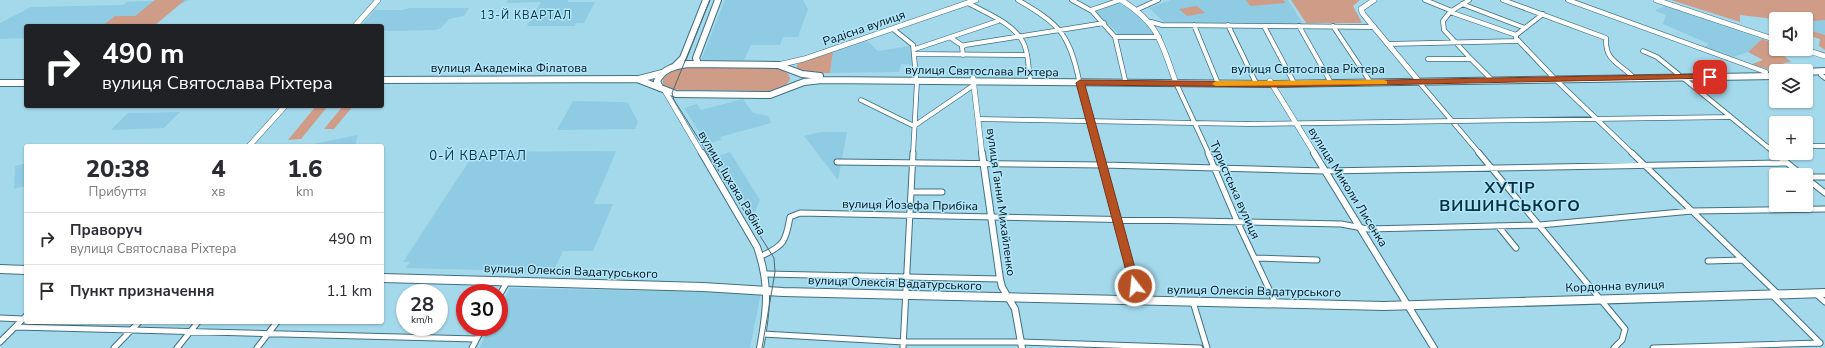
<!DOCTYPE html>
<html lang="uk">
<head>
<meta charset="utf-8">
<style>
	body { margin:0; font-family:"Nunito Sans",sans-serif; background:#f2f2f3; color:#2b2b33; height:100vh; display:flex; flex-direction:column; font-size:15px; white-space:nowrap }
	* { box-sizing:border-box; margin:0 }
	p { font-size:13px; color:#7c7c81 }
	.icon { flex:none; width:22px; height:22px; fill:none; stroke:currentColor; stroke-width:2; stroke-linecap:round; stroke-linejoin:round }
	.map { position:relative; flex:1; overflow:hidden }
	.side { position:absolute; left:24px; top:144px; width:360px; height:180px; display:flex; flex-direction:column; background:#fff; border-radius:4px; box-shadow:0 1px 3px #0004 }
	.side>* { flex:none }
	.hud { position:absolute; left:24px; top:24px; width:360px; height:84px; border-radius:4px; box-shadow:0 1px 3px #0004; background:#202124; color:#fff; overflow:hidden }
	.tools { position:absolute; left:1769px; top:12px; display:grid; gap:8px }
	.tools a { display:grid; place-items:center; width:44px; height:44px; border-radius:4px; background:#fff; box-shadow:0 1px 3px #0004; font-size:20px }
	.speed { position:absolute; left:396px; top:284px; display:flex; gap:8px; font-size:20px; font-weight:700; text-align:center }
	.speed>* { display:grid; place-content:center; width:52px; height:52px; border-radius:50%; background:#fff; box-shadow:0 1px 3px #0004; line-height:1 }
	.speed small { font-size:10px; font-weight:400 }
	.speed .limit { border:6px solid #d22; background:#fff; color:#111 }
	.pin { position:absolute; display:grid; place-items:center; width:34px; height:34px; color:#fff; margin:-17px; border-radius:8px; box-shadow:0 2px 6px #0006 }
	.me { position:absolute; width:44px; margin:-22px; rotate:344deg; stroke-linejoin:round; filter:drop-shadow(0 0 3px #0008) }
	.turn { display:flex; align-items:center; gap:14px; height:84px; padding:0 12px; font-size:18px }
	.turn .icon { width:52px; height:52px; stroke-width:2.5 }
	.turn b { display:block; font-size:28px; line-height:34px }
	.eta { display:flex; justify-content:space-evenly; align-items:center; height:68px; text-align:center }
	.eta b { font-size:24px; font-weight:800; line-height:28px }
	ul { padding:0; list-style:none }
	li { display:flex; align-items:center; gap:12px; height:52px; padding:0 12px; border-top:1px solid #e1e1e2 }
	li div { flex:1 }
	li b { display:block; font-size:15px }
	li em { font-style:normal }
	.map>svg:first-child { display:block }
	.built { fill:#8fcbe2 }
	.green { fill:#cf9c88 }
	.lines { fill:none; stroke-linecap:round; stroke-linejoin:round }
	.minor-far1-casing { stroke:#3e7081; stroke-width:5.5 }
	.minor-casing { stroke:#3e7081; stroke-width:7 }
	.tertiary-far1-casing { stroke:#3e7081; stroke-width:6 }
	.tertiary-casing { stroke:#3e7081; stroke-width:8 }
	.secondary-far1-casing { stroke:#3e7081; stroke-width:8 }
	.secondary-casing { stroke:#3e7081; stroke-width:10 }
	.minor-far1 { stroke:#fff; stroke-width:4 }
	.minor { stroke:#fff; stroke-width:5 }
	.tertiary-far1 { stroke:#fff; stroke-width:5 }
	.tertiary { stroke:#fff; stroke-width:6 }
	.secondary-far1 { stroke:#fff; stroke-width:6 }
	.secondary { stroke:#fff; stroke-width:8 }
	.tram { stroke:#496a75; stroke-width:1 }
	.route { fill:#b55022; stroke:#763416 }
	.slow { fill:#f59e0b }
	.labels { text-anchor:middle; stroke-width:3; stroke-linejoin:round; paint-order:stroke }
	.far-neighbourhood-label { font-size:11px; letter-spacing:1px; fill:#06303c; stroke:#b1e6fa }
	.street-label { font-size:12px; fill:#001016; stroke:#b1e6fa }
	.neighbourhood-label { font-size:13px; letter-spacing:1px; fill:#06303c; stroke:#b1e6fa }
	.district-label { font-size:16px; font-weight:bold; letter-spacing:1px; fill:#06303c; stroke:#b1e6fa }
</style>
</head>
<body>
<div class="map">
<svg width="1825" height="348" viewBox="0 0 1825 348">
	<rect width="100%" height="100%" fill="#a4d9ec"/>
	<path class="built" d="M169 0H190L172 7 144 9 122 26H26V38L0 39V23L31 7 123 5 127 2Z
		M508 0H568V2H595L584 23H576L575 26H527L541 2 506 3Z
		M725 0H803L808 9 798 37H783L780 45H751L744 60H701Z
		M1171 0H1288L1303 24 1164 22 1149 8Z
		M1120 2 1135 9 1155 35H1119L1095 11Z
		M1665 6 1762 39 1748 52 1733 57 1704 47 1709 44 1663 24 1666 15 1657 12 1655 10Z
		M410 8H469L464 16 449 19 441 28 436 30 389 31 382 30V26H361L375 10H402Z
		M1825 20V35L1806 29V22Z
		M867 41 878 51 910 46 914 65 901 64 899 72 830 73 833 52Z
		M743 99 753 113 769 116 771 123 720 137 721 140 707 144 684 108 697 104 701 110Z
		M573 101 625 102 628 103 638 122 635 129 557 130Z
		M180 112 164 128 111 130 128 113Z
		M821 132H847L838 180 804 136Z
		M358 135 355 146H303Z
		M616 151 594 204H613L593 251H563L553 272 406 268 410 262H403L475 152Z
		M730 152 760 200 755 212H752L715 157Z
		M26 163V186L14 189 15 166Z
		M510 288 761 293 750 348H479L490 327H499V310Z"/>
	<path class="green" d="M155 0H185L154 26H102L115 16H135Z
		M1246 0H1283L1286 3 1250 6Z
		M1291 0H1360L1353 6 1362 23H1306Z
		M1671 0H1825V20L1806 22V19H1776V21L1766 18 1740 15V22Z
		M1197 6 1205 13 1187 16 1179 9Z
		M1806 29 1825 35V50L1819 46 1820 39 1806 35Z
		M1762 39 1776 44V49H1790L1783 55 1791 62 1783 63 1789 68 1767 69 1752 64 1763 60 1748 52Z
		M833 52 830 73H809L797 68V65L802 62Z
		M686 67 775 68C782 70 790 72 790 80L785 86 773 91 679 90 669 88 663 85V78L674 70Z
		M316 106H328L301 139 288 140Z
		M343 106H353L334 129H324Z"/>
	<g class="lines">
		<g class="minor-far1-casing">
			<path id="minor-far1" d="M1018 0C1059 24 1069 33 1079 80
				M1072 0 1092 11 1115 37 1125 80
				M1425 0 1452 11
				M1503 0 1606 38C1605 60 1617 62 1631 75
				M1568 0 1766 72
				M968 3C986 13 1013 23 1023 42 1029 53 1028 67 1030 79
				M1462 4 1525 28
				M1138 9 1158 0
				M1091 10 1120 0
				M1450 12 1516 35
				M1543 14 1516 35V38L1553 77
				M1151 22 1162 25 1374 27
				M1194 25 1217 81
				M1228 25 1255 81
				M1264 26 1293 81
				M1299 26 1330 81
				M1333 26 1369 80
				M893 29 913 45 916 77
				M1115 37H1159
				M951 38 963 46
				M1388 44 1517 41
				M915 49 998 21
				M1643 51 1657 57 1678 74
				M916 54 1027 55
				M963 55 962 47 965 45 1104 23
				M1428 59H1471L1444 30 1443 21 1450 12 1469 0
				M1471 59 1490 78
				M1821 75 1825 78
				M1682 77 1776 154
				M1556 80 1633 154
				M1419 82 1480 154
				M1080 83 1099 154
				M1176 83 1209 154
				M861 100 914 126 974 85
				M978 119 1248 124 1730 117
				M1806 146H1825
				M1767 147 1776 146
				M913 154 917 81"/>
		</g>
		<g class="minor-casing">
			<path id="minor" d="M1099 153 1139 300
				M1208 153 1237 221 1276 304
				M1479 153 1625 329 1622 340 1614 348
				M1632 153 1778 294
				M1775 153 1802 175
				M837 162 1104 165 1325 171 1785 163
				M1806 177H1825
				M1806 178 1825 193
				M911 192H942
				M1498 226 1516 248
				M761 256C784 246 786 241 790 217L800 213 1341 224 1368 229 1540 225 1692 211 1825 209
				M1255 258 1317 260
				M1708 261 1743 260
				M766 274 1000 279
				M1815 293 1825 302
				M1771 294 1820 343
				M499 296 507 282
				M1193 302 1207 348
				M0 318 23 319
				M16 327 476 339
				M763 334 904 342H1021L1200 348
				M0 342 26 316
				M114 348 139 322
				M177 348 198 322
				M257 348 277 322
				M472 348 483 327
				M903 348 913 153
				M1653 348 1820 343"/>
		</g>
		<g class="tertiary-far1-casing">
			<path id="tertiary-far1" d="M1121 0C1160 24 1161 43 1176 83
				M1374 0 1361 9 1363 14 1417 79
				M1656 0 1776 40
				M355 26 378 0
				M1803 49 1825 56
				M778 65 804 59 976 0
				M973 78 982 154
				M1270 81 1315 154
				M665 91 702 154
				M249 146 285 106"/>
		</g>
		<g class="tertiary-casing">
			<path id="tertiary" d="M702 153 757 247C770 284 767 310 760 348
				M982 153 1000 279 1002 287 1015 309 1022 348
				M1314 153 1434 348"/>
		</g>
		<g class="secondary-far1-casing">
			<path id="secondary-far1" d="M698 64 696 58 718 0
				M675 66 683 58 706 0
				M1806 72 1825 71
				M639 79 662 73
				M382 80 637 79 676 94 770 95 804 82 822 80 1276 84 1776 76
				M0 83H26
				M660 88 657 81C663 69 674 66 687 64L778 65 802 74 820 76"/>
		</g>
		<g class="secondary-casing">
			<path id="secondary" d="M0 269 26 270
				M382 278 703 287 783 292 1384 306 1825 293"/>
		</g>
		<use href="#minor-far1" class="minor-far1"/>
		<use href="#minor" class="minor"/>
		<use href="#tertiary-far1" class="tertiary-far1"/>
		<use href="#tertiary" class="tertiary"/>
		<use href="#secondary-far1" class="secondary-far1"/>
		<use href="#secondary" class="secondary"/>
		<path class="tram" d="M710 0 672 93 674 100 774 258 775 272 762 348"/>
	</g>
	<path class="route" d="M1710 74 1713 75V78L1276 87 1085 85 1140 286 1135 290 1130 286 1076 83 1080 80 1276 82Z"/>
	<path class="slow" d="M1384 80 1387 81V84L1216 86 1212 84 1216 81Z"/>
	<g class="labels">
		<g class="far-neighbourhood-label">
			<text x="526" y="19">13-Й КВАРТАЛ</text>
		</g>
		<g class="street-label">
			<text transform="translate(864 28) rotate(-19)" y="4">Радісна вулиця</text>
			<text x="509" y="72">вулиця Академіка Філатова</text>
			<text x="1308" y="73">вулиця Святослава Ріхтера</text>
			<text transform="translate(982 71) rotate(1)" y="4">вулиця Святослава Ріхтера</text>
			<text transform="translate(732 183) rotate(59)" y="4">вулиця Іцхака Рабіна</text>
			<text transform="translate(1348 187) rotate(58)" y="4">вулиця Миколи Лисенка</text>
			<text transform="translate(1235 190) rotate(66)" y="4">Туристська вулиця</text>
			<text transform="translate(1001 202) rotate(82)" y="4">вулиця Ганни Михайленко</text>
			<text transform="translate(910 205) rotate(1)" y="4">вулиця Йозефа Прибіка</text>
			<text transform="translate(571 271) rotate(2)" y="4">вулиця Олексія Вадатурського</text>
			<text transform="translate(895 283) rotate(2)" y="4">вулиця Олексія Вадатурського</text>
			<text transform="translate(1615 286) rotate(-2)" y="4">Кордонна вулиця</text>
			<text transform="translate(1254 291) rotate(1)" y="4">вулиця Олексія Вадатурського</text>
		</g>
		<g class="neighbourhood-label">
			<text x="478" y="160">0-Й КВАРТАЛ</text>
		</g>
		<g class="district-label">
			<text x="1510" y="193">ХУТІР<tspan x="1510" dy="18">ВИШИНСЬКОГО</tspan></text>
		</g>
	</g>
</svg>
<div class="tools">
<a><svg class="icon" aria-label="sound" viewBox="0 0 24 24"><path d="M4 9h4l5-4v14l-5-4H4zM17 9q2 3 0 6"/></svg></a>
<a><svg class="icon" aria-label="layers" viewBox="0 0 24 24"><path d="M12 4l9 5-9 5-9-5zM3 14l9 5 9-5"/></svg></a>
<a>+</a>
<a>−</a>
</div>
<div class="speed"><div>28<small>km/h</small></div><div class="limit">30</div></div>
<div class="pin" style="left:1710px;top:77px;background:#d93025"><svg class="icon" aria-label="arrive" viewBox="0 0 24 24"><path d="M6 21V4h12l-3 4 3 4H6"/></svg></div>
<svg class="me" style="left:1135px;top:286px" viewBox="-20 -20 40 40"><circle r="17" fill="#b55022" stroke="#fff" stroke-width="3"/><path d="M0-11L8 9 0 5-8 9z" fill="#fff"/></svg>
<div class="hud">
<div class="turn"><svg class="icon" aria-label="right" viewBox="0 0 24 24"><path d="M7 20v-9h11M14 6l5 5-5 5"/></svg><div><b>490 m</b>вулиця Святослава Ріхтера</div></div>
</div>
<section class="side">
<div class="eta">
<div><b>20:38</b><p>Прибуття</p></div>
<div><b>4</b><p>хв</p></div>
<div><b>1.6</b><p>km</p></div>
</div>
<ul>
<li><svg class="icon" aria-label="right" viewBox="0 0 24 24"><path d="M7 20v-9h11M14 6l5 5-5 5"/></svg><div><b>Праворуч</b><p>вулиця Святослава Ріхтера</p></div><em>490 m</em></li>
<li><svg class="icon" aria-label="arrive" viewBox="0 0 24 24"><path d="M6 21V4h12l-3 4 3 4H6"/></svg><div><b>Пункт призначення</b></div><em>1.1 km</em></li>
</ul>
</section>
</div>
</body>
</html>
